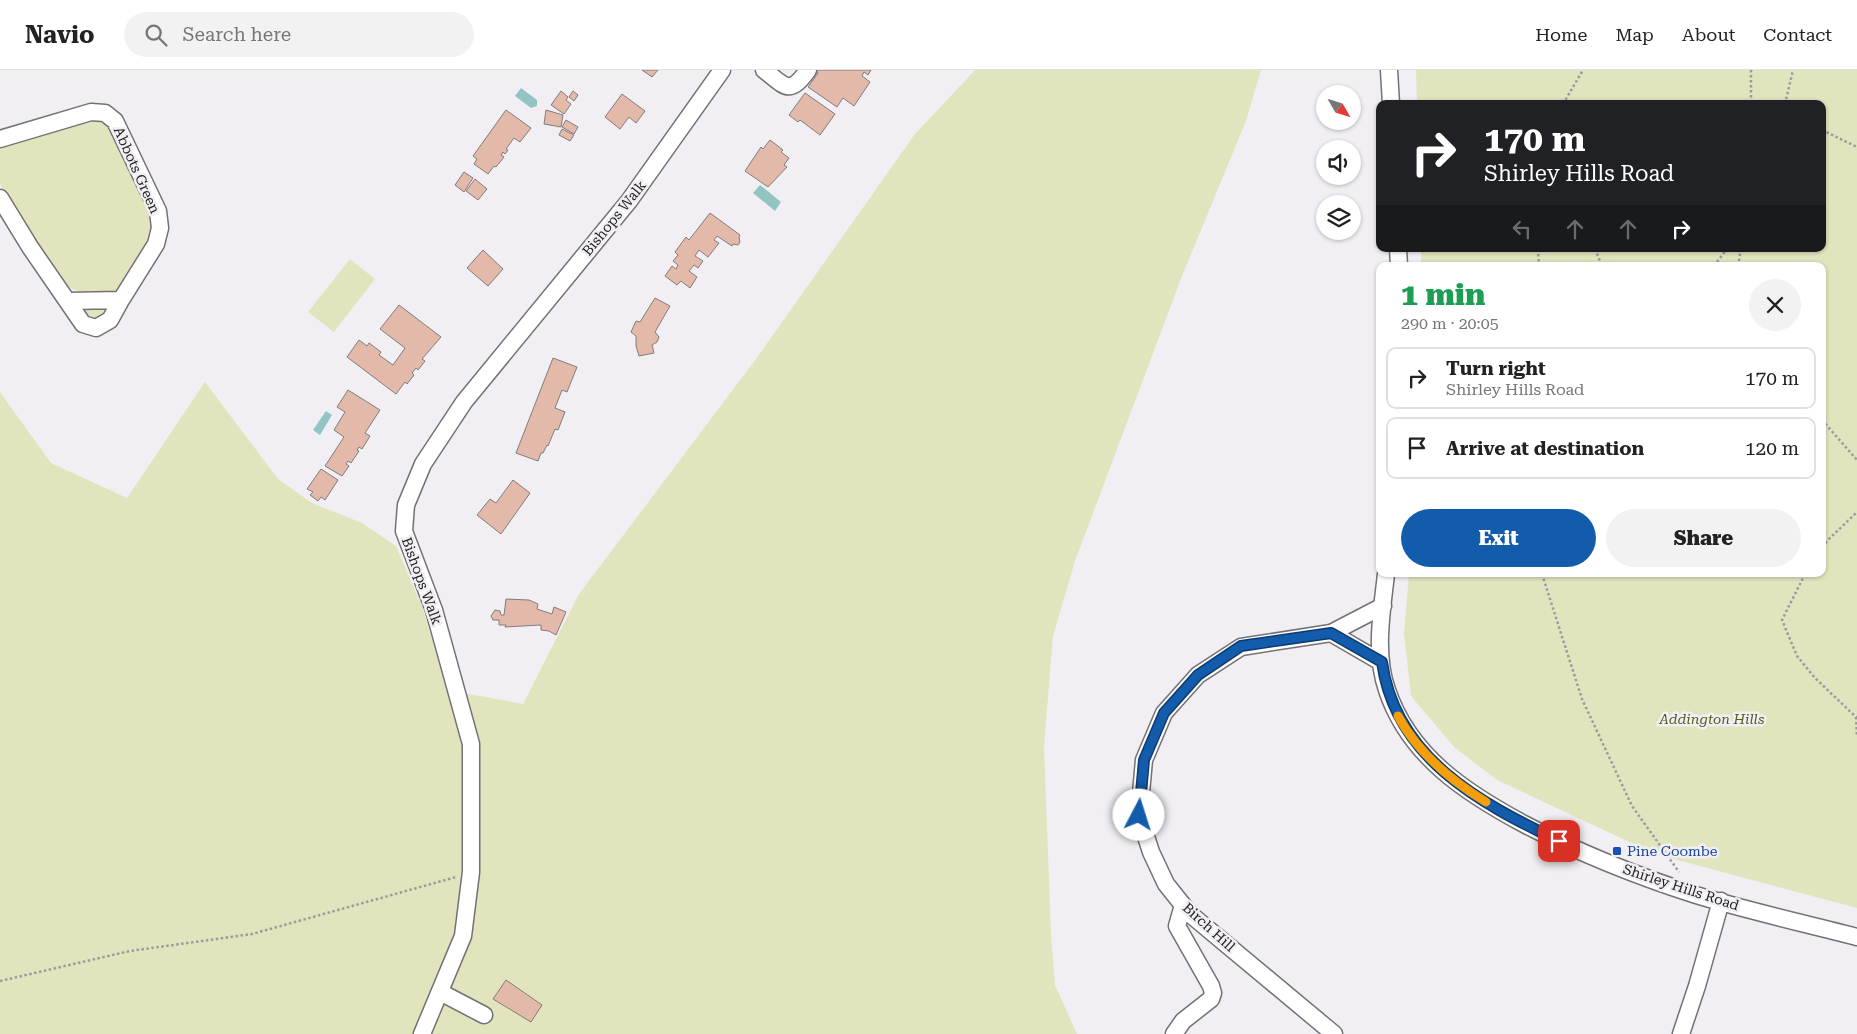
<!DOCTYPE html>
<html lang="en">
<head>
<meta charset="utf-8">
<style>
	body { margin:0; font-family:"Roboto Serif",serif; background:#f2f2f2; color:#222; height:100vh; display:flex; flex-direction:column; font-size:19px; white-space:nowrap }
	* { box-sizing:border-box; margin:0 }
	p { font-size:16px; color:#767676 }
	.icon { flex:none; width:28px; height:28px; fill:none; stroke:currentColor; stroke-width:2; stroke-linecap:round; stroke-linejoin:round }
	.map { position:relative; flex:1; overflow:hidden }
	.drawer { position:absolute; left:1376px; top:192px; width:450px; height:315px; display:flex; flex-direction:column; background:#fff; border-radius:10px; box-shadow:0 1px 4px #0004 }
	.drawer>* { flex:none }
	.guide { position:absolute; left:1376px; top:30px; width:450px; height:152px; border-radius:10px; box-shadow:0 1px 4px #0004; background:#202124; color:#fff; overflow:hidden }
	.needle { width:32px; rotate:129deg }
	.tools { position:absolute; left:1316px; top:15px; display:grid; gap:10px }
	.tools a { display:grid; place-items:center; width:45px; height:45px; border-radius:50%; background:#fff; box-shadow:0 1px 4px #0004; font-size:25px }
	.pin { position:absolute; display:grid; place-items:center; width:42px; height:42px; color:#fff; margin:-21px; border-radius:10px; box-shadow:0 2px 8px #0006 }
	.me { position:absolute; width:55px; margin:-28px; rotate:5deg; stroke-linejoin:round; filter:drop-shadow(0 0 4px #0008) }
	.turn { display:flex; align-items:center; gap:18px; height:105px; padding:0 25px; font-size:22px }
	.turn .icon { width:65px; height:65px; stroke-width:2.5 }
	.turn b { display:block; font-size:35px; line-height:42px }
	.lanes { display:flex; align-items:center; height:48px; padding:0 25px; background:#0003; justify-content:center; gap:25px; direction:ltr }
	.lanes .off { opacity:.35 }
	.round { display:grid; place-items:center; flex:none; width:52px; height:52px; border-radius:26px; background:#f2f2f2 }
	.head { display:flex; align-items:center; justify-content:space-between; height:85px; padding:0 25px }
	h1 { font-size:30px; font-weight:800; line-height:38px; color:#1e9e55 }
	.cta { display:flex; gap:10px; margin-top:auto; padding:10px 25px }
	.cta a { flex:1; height:58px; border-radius:30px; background:#135bab; color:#fff; font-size:20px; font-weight:800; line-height:58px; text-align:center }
	.cta a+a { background:#f2f2f2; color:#222 }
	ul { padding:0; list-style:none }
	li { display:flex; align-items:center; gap:15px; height:62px; margin:0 10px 8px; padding:0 15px; border:2px solid #e0e0e0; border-radius:10px }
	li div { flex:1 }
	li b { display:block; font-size:19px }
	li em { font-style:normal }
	header { display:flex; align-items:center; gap:30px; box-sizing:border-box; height:70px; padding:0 25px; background:#fff; border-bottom:1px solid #e0e0e0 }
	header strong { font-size:24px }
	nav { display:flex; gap:28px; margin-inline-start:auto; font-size:18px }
	.search { width:350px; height:45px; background:#f2f2f2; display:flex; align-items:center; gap:12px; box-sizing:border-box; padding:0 18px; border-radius:28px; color:#767676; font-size:19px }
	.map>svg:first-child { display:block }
	.green { fill:#e2e4be }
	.water { fill:#92c4c4 }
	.building { fill:#e3b9aa; stroke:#817c7a }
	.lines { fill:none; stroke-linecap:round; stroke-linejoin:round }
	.minor-casing { stroke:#747175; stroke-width:19 }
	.path { stroke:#9c9a9e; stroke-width:2.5; stroke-dasharray:2.5 2.5; stroke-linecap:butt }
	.minor { stroke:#fff; stroke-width:16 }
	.route-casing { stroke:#0c3b6f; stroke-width:12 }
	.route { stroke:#135bab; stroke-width:9 }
	.slow { stroke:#f59e0b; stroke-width:9 }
	.transit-dot { fill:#1a4fb4; stroke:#f2eff4; stroke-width:2 }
	.labels { text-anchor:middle; stroke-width:5; stroke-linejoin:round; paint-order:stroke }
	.street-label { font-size:14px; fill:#222122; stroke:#f2eff4 }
	.park-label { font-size:14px; font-style:italic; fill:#595a1d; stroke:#f2eff4 }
	.transit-label { font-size:14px; fill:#164399; stroke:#f2eff4; text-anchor:start }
</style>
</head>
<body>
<header>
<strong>Navio</strong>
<div class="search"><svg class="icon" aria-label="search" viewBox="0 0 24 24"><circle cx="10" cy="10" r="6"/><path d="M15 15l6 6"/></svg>Search here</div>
<nav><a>Home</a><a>Map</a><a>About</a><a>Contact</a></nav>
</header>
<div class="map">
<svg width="1857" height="964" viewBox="0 0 1857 964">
	<rect width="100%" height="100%" fill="#f2eff4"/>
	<path class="green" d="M975 0H1261L1246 51 1182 206 1075 491 1053 566 1044 676 1051 864 1055 915 1077 964H0V322L51 393 127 428 205 312 278 409 312 433 362 453 396 476 423 539 447 620 523 634 579 524 756 289 915 64Z
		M1416 0H1857V838L1655 784 1497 710 1454 677 1411 626 1404 563 1409 504H1822V196H1421V179H1822V34H1417Z
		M93 49 102 50 111 56 152 142 153 157 150 171 118 222C100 223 83 226 68 216L35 171 4 122 0 113V79L7 73Z
		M350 189 375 209 334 262 308 242Z
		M106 236 110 241 103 250 84 248 80 237Z"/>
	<path class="water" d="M521 18 537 30V36L531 38 515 26Z
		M760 115 781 132 775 141 753 123Z
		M326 341 332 345 320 365 313 360Z"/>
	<path class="building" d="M642 0H658L652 7Z
		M816 0H871L868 5 864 2 862 6 870 12 854 36 843 28 837 37 808 17 818 3Z
		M561 21 568 27 566 30 571 34 564 44 551 35Z
		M573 21 578 25 574 31 569 27Z
		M805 23 835 44 820 65 800 50 798 52 789 45Z
		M622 24 645 41 636 53 629 47 620 59 605 47Z
		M506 40 531 58 520 72 514 68 506 79 508 80 505 84 503 82 501 85 504 87 496 97 494 96 488 104 474 94 477 89 473 86Z
		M546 40 563 45 561 57 544 54Z
		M566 50 578 57 574 64 562 57Z
		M562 59 574 65 570 71 559 65Z
		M770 70 783 80 781 82 789 88 784 95 787 97 768 117 745 101 761 77 763 79Z
		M464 102 473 108 464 122 455 115Z
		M475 109 487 119 478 130 466 121Z
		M710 143 740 165 739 167 740 172 738 175 733 174 732 176 717 166 714 170 719 173 708 187 699 180 695 186 703 191 698 198 694 195 689 201 697 207 690 218 681 211 677 215 665 206 672 196 676 199 678 195 673 191 678 185 675 182 686 167 689 170Z
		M483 180 503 199 488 216 467 198Z
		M655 228 670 236 655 262 659 267 657 272 652 275 654 283 639 286 636 276V266L631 262 636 251 640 252Z
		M399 235 441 267 422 289 425 291 418 300 416 298 412 303 414 305 407 314 405 312 396 324 347 287 359 270 367 276 369 273 381 282 379 285 393 295 405 278 380 259Z
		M553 288 577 297 567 322 562 320 555 338 565 342 558 360 555 359 548 376 547 375 543 383H541L538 391 516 383Z
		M348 320 380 340 365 363 370 366 362 379 359 377 357 380 359 381 351 393 348 391 346 394 349 396 342 406 325 396 344 367 334 360 345 342 337 337Z
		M321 399 338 410 325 430 321 427 318 431 310 425 313 422 307 419Z
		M513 410 530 423 501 464 477 445 490 429 496 433Z
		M506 529 529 530 538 534 537 539 552 544 554 537 566 542 556 565 549 561 541 560V555L505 557 506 555H499V550H493L491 546 495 540 500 541 501 545H504Z
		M506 910 542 935 531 952 493 929Z"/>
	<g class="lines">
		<g class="minor-casing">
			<path id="minor" d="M764 0C786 17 789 26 808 0
				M1389 0 1391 34
				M0 69 91 42 105 43 115 51 158 141 160 158 156 174 121 230 68 231
				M0 128 30 177 83 254 96 258 110 250 121 230
				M1398 179 1399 196
				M1386 504C1382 541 1374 583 1387 620 1409 686 1466 723 1524 754 1579 783 1637 806 1696 825 1749 841 1803 853 1857 867
				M1331 563 1381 592
				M440 922 484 945
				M422 964 463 866 471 802V674L434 540 404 461 406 435 423 394 464 332 629 131 722 0
				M1174 964 1183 951 1211 929 1213 923 1211 916 1177 856 1183 835
				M1334 964 1190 844 1166 814 1151 782 1139 745 1144 690 1164 643 1198 605 1241 577 1331 563 1383 536
				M1681 964 1697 916 1721 831"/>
		</g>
		<path class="path" d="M1751 0V34
			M1563 34 1583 0
			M1785 34 1793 0
			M1822 60 1857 77
			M1538 179 1539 196
			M1595 179 1602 196
			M1714 196 1727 179
			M1740 196 1739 190 1741 179
			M1822 350 1857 390
			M1822 477 1829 469 1857 442
			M1542 504 1582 629 1632 736 1679 802
			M1805 504 1782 550 1797 586 1815 608 1857 648
			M1856 647 1857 667
			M0 911 130 881 252 864 456 807"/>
		<use href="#minor" class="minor"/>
	</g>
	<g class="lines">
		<g class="route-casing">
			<path id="route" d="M1139 745 1144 690 1164 643 1198 605 1241 576 1331 563 1382 592C1395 688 1480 733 1559 771"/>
		</g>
		<use href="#route" class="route"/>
		<path class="slow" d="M1398 646C1418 683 1450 710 1486 732"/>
	</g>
	<rect class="transit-dot" x="1612" y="776" width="10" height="10" rx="2.5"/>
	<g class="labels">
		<g class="street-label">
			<text transform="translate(137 100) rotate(66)" y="5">Abbots Green</text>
			<text transform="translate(614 148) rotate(-51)" y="5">Bishops Walk</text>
			<text transform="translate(422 511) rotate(70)" y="5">Bishops Walk</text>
			<text transform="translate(1681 817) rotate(18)" y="5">Shirley Hills Road</text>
			<text transform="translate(1209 857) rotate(42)" y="5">Birch Hill</text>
		</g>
		<g class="park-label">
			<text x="1712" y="654">Addington Hills</text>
		</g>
		<g class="transit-label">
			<text x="1627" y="786">Pine Coombe</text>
		</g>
	</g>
</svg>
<div class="tools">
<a><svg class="needle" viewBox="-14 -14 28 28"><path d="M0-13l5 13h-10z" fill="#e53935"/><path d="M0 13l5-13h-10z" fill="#767676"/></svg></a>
<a><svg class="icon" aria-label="sound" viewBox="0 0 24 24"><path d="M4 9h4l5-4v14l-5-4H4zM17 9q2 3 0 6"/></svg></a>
<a><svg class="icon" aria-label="layers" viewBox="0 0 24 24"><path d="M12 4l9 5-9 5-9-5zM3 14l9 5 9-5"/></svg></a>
</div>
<div class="pin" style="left:1559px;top:771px;background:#d93025"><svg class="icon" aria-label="arrive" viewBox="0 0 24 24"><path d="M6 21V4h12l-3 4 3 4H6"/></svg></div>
<svg class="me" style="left:1139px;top:745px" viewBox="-20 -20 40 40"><circle r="19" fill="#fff"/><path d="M0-13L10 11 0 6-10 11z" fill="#135bab"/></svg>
<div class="guide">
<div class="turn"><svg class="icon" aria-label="right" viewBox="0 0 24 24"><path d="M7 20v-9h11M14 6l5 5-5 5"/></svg><div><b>170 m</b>Shirley Hills Road</div></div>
<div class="lanes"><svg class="icon off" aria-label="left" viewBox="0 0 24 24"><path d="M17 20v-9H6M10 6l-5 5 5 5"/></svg><svg class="icon off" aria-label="ahead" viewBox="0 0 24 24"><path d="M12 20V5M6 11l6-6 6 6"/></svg><svg class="icon off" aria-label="ahead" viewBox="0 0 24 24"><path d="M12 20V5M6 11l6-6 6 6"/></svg><svg class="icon" aria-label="right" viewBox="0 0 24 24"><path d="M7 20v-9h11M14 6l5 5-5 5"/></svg></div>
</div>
<section class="drawer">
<div class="head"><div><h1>1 min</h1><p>290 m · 20:05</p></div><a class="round"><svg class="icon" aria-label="close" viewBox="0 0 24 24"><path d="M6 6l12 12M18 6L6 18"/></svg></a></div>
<ul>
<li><svg class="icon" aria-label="right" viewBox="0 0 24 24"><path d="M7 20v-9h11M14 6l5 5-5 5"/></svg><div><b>Turn right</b><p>Shirley Hills Road</p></div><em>170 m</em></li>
<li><svg class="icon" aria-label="arrive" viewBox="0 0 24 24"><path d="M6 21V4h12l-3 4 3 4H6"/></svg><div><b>Arrive at destination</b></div><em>120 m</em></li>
</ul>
<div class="cta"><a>Exit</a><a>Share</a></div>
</section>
</div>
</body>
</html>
